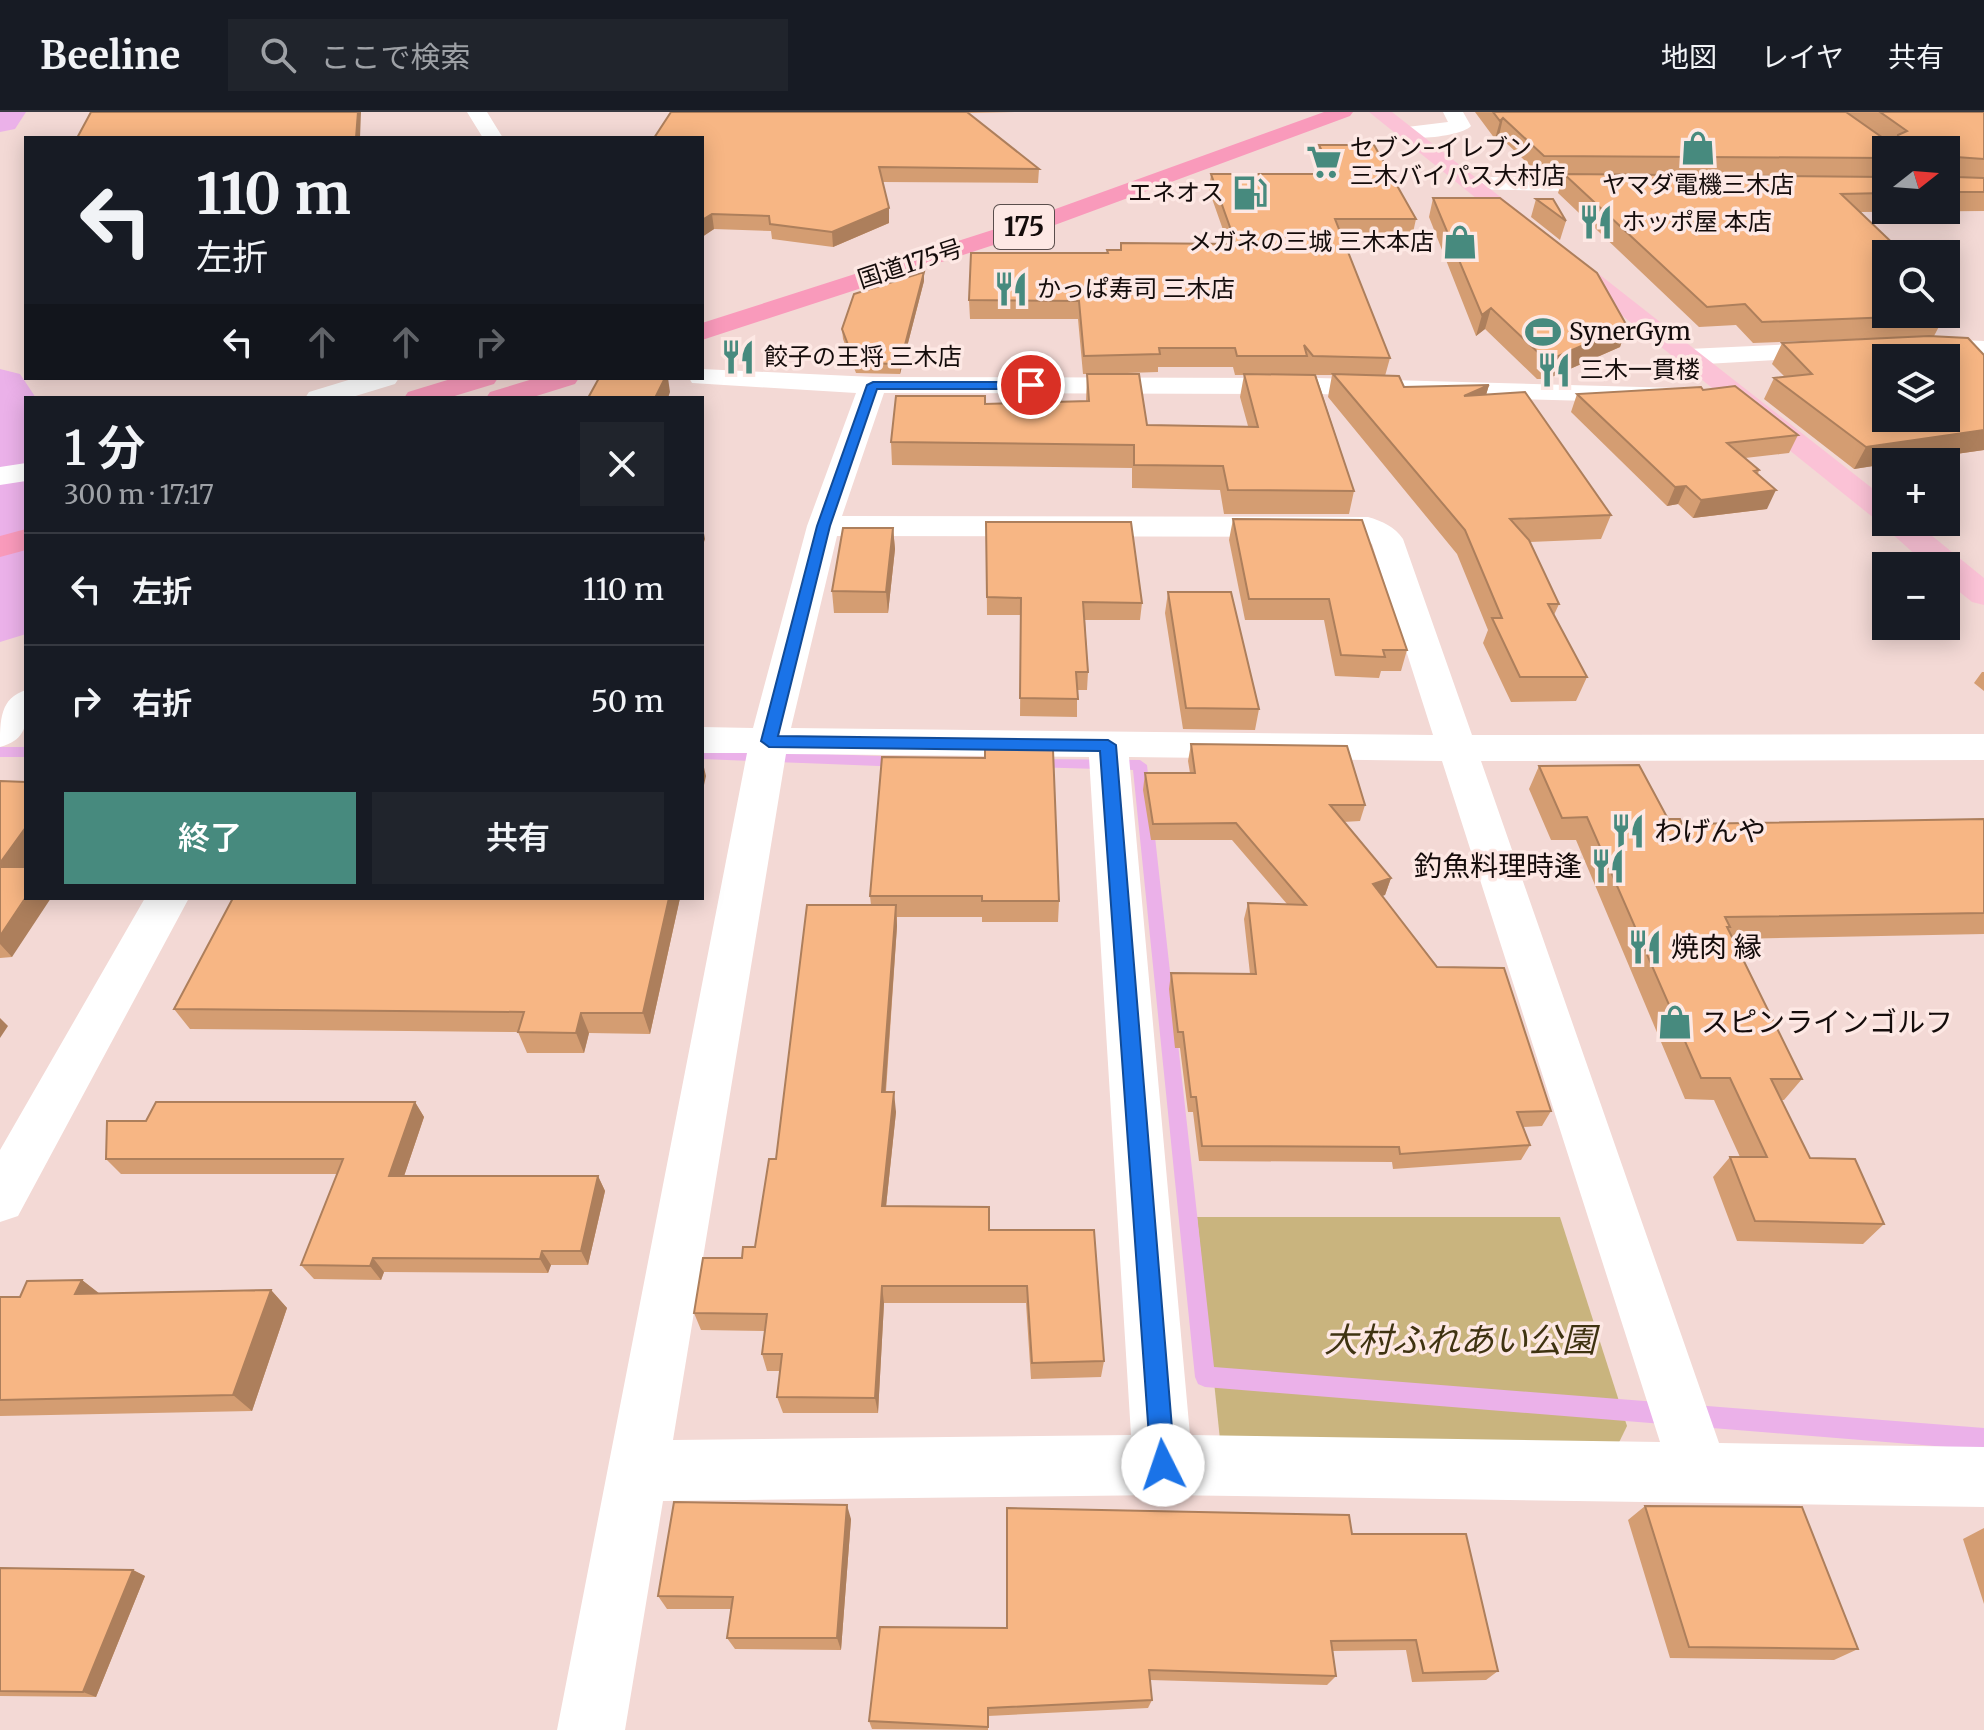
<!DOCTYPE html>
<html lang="ja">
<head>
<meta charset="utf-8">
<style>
	body { margin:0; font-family:Merriweather,"Noto Sans JP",serif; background:#20242c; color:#f1f3f6; height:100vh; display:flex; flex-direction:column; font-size:30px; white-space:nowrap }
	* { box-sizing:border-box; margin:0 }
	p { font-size:26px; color:#9ea1a6 }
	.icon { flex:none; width:44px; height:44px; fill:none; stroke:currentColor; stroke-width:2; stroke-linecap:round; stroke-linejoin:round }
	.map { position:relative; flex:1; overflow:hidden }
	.panel { position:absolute; left:24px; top:284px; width:680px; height:504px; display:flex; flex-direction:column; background:#171b24; border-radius:0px; box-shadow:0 4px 20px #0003 }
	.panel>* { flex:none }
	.banner { position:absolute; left:24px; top:24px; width:680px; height:244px; border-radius:0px; box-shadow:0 4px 20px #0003; background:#171b24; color:#f1f3f6; overflow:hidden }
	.needle { width:52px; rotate:73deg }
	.fabs { position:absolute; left:1872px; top:24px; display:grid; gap:16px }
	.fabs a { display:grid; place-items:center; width:88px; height:88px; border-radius:0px; background:#171b24; box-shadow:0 4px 20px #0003; font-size:40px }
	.pin { position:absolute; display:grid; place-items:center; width:68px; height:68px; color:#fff; margin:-34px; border:4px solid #fff; border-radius:50%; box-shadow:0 2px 8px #0007 }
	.me { position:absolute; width:88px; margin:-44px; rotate:356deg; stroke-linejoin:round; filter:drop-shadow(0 0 6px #0008) }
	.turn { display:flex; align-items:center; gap:28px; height:168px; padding:0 40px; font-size:36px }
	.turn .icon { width:104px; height:104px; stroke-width:2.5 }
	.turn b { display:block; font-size:56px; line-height:68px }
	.lanes { display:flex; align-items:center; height:76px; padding:0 40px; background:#0003; justify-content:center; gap:40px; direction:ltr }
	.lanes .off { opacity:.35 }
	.round { display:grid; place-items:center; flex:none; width:84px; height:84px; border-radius:0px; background:#20242c }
	.overview { display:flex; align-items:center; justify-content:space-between; height:136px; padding:0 40px }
	h1 { font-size:48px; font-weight:600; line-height:60px }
	.action { display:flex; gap:16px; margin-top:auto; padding:16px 40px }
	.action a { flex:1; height:92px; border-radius:0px; background:#478a7e; color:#fff; font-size:32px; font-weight:600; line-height:92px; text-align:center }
	.action a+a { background:#20242c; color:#f1f3f6 }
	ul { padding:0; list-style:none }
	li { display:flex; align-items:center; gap:24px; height:112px; padding:0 40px; border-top:2px solid #363941 }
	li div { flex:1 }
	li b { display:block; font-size:30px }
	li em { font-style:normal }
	header { display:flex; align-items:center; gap:48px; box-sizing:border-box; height:112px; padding:0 40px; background:#171b24; border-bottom:2px solid #363941 }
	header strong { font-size:38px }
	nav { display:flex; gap:44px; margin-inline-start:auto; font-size:28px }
	.search { width:560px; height:72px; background:#20242c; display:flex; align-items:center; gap:20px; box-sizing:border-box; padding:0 28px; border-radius:0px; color:#9ea1a6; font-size:30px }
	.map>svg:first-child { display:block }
	.green { fill:#c9b47e }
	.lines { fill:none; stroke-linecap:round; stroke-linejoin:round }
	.stream { fill:#ebb1e9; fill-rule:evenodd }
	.river { fill:#ebb1e9; fill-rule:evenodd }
	.minor { fill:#fff; fill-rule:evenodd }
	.major { fill:#fbc2d6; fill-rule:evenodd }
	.highway { fill:#f99abb; fill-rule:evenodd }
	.wall { fill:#d49d72; fill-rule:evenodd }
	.shaded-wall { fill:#ad7f5c }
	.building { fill:#f7b684; stroke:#ad7f5c; stroke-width:2; fill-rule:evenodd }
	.route { fill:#1a73e8; stroke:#114b97; stroke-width:2 }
	.labels { text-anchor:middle; stroke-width:7; stroke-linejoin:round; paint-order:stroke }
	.far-poi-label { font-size:24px; fill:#140c0b; stroke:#fde8e4; text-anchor:start }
	.far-street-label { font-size:24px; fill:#140c0b; stroke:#fde8e4 }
	.shield { fill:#fde8e4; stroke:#5a4e4c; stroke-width:2 }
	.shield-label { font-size:26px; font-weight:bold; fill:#140c0b }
	.poi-label { font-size:28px; fill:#140c0b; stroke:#fde8e4; text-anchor:start }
	.near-park-label { font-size:34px; font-style:italic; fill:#3f3311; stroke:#fde8e4 }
</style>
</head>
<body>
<header>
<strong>Beeline</strong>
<div class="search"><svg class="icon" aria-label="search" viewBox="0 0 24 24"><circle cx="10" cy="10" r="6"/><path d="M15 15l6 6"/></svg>ここで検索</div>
<nav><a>地図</a><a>レイヤ</a><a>共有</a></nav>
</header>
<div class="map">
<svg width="1984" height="1618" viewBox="0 0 1984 1618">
	<rect width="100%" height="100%" fill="#f3d9d5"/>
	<path class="green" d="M1197 1105H1560L1627 1314 1608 1353 1222 1347Z"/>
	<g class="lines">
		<path class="stream" d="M0 635H26V645H0Z
			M702 637 904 645 911 650 904 655 702 647Z
			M1035 647 1140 648 1147 653 1214 1255 1984 1316V1338L1205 1275 1198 1272 1195 1265 1133 658 1030 655 1028 652 1030 649Z"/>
		<path class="river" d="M0 0H26L15 17 0 20Z
			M0 257 20 262 36 286H26V522L0 530Z"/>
		<path class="minor" d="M467 0H487L503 26H483Z
			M1443 0H1463L1471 14C1462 24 1406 31 1397 21L1407 15 1448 10Z
			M1473 65 1618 66 1629 73 1618 80 1465 77 1462 72 1465 67Z
			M1918 226 1984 229V245L1908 240 1905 234 1908 228Z
			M1838 230 1848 232 1852 238 1848 244 1688 253 1678 251 1674 245 1678 239 1688 237Z
			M702 257 873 265 1317 266 1677 276 1681 282 1677 288 1667 291 1317 282 884 281 842 404 1368 405C1382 409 1395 415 1403 427L1472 623 1984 622V648L1481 649 1719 1331 1984 1335V1395L1163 1383 663 1389 625 1618H557L747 641H702V615L753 616 807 414 856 281 692 271 689 266H702ZM837 424 1361 425 1372 432 1433 623 791 616ZM786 642 1089 645 1131 1323 673 1328ZM1129 645 1442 649 1660 1330 1190 1323Z
			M355 266H399L395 272 349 286H305L309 280Z
			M26 351V369L0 373V355Z
			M26 578C26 605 32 626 0 635 0 608 0 586 26 578Z
			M145 786H189L18 1104 0 1110V1038Z"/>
		<path class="major" d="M1369 0H1392L1886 387V410H1915L1984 466V493L1972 490 1946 469V454H1928L1880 411Z"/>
		<path class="highway" d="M1324 0H1353L1350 4 1052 114 702 228V211L1036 104Z
			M454 266H498L494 272 448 286H404L408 280Z
			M536 266H579L575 272 530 286H486L490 280Z
			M26 417V438L0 445V424Z"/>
	</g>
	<path class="wall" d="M671 0H1015L968 1 1039 57 1038 71 882 70 889 96V111L833 135 772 127 771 119 714 117 702 125V26Z
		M1475 0H1984V99L1861 100 1886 142 1945 203 1934 224 1753 231 1736 213 1699 215 1558 81 1564 62H1539L1499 24 1495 27ZM1886 38H1946V98H1886Z
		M1319 33 1416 107 1412 125 1342 124 1390 246 1385 264 1404 275 1489 273 1486 283 1611 403 1601 427 1530 430 1559 492 1554 503 1587 565 1576 589 1511 590 1483 531 1488 518 1457 442 1328 285 1332 263H1316L1354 379 1349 402H1224L1220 378 1132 376V356L892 353 891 330 985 292 1086 289 1087 262H1083L1078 207H970L969 188 1120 138 1121 131 1228 132 1209 78 1211 62H1322L1317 49ZM1158 255H1233L1235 263H1244L1240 285 1248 314 1147 313 1097 262 1158 260Z
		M1433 86 1627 214 1620 235 1547 267H1537L1485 217 1476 224 1429 105Z
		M1536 87 1566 109 1560 128 1531 105Z
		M924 160V169L900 262 856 261 843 227 842 217Z
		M1782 231 1984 338 1900 350H1886V352L1854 357 1764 287 1774 266 1785 265 1772 252Z
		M1703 278 1798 323 1789 341 1745 346 1759 358 1758 362 1767 397 1693 406 1678 392 1667 394 1571 300 1577 282Z
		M1233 407 1407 538 1401 559H1381L1379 566 1335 564 1324 508H1245L1229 428Z
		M986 410 1142 491 1140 508H1085L1088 560 1087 578H1077V605L1020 604 1021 503H987Z
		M893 416 895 437 888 501H834L832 479Z
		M1168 480 1259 597 1255 618 1183 617 1165 501Z
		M1982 560H1984V579L1974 571Z
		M1191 632 1365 693 1360 709 1343 710 1391 766 1385 783 1382 784 1551 999 1542 1014 1523 1015 1530 1033 1521 1048 1393 1057 1392 1050 1199 1049 1193 1000H1188L1180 936H1175L1169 877 1171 861 1250 862 1244 807 1248 791 1287 792 1232 728H1151L1143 678 1145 661H1190L1188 649Z
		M882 645 1059 789 1058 810H982V805H897V814L886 980 896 1000 886 1095 989 1118 1104 1249 1101 1265 1031 1267 1026 1191H884L878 1301H783L777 1285 780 1259H767L762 1242 765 1219 701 1218 694 1201 742 1146 755 1135 776 1047 871 793 870 784Z
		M1539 654 1682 712 1984 707V822L1733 827 1802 967 1784 988H1781L1810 1046 1884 1112 1863 1132 1737 1129 1713 1065 1730 1045H1740L1714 988 1685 987 1576 728H1551L1529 677Z
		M0 669 23 755 12 845 0 846Z
		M233 786H680L650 922 589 921 584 941H527L518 920 190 917 174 897Z
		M415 990 424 1005 404 1064H598L605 1079 588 1153H551L548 1161 384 1160 381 1168 314 1167 301 1153 337 1062H121L106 1047 146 1009Z
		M82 1168 99 1182 271 1178 287 1196 252 1299 0 1304V1186L20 1185Z
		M1645 1394 1858 1537 1834 1548 1670 1546 1628 1408Z
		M851 1407 841 1538 735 1537 727 1526 731 1497H667L658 1484Z
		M1984 1416V1492L1963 1427Z
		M1352 1422 1498 1559 1486 1568 1412 1570 1406 1538 1333 1539 1336 1564 1327 1573 1150 1568 1152 1588 1148 1596 988 1604V1618L872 1617 869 1609 1006 1516Z
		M0 1456 133 1458 145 1464 96 1585 0 1584Z"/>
	<path class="shaded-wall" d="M358 0H361L360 26H356Z
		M1503 6 1499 24 1495 27 1500 9Z
		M889 96V111L833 135 832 120Z
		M712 102 714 117 702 125V108Z
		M924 160V169L900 262V252Z
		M1491 196 1485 217 1476 224 1482 203Z
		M1627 214 1620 235 1547 267 1554 246Z
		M665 266H668L670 280 668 286H655Z
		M1489 273 1482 296 1464 284Z
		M1984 318V338L1900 350H1886V352L1854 357 1866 335Z
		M1686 374 1678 392 1667 394 1675 375Z
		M1776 378 1767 397 1693 406 1701 388Z
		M702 411 705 427 702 436Z
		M893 416 895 437 888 501 886 480Z
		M702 647 706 664 702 682Z
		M26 715V752L11 772 0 759V751Z
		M1391 766 1385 783 1367 789 1373 772Z
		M26 786H51L12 845 0 832V824Z
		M669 786H680L650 922 643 901Z
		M896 793 897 814 884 999 882 980Z
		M581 901 589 921 584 941 576 921Z
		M0 906 8 914 0 926Z
		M894 980 896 1000 884 1113 882 1094Z
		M415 990 424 1005 399 1079 389 1064Z
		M598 1064 605 1079 588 1153 581 1139Z
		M542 1139 551 1153 548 1161 540 1147Z
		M373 1146 384 1160 381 1168 370 1154Z
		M82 1168 104 1185 75 1182Z
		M882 1174 884 1191 878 1301 875 1286Z
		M271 1178 287 1196 252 1299 233 1283Z
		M847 1393 851 1407 841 1538 837 1526Z
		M133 1458 145 1464 96 1585 83 1580Z"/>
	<path class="building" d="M91 0H358L356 26H77Z
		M671 0H967L1039 57 879 55 889 96 832 120 770 112 769 104 712 102 702 108V26H654Z
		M1493 0H1846L1886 28 1897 30 1898 23 1907 19 1880 0H1984V47L1956 45 1953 48V62L1956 65 1984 66V80H1946V38H1886V46L1544 44 1503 6 1500 9Z
		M1319 33H1374L1416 107H1335L1390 246 1313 244 1304 233 1307 244H1237L1235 236H1159L1160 242 1084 244 1079 189 969 188 971 141H1108L1107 138H1121V131L1236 132 1211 62H1333Z
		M1564 62 1886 65V81L1841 82 1904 142H1886V202L1945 203 1762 210 1745 192 1707 195Z
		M1433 86H1500L1597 161 1627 214 1554 246H1544L1491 196 1482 203Z
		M1536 87H1553L1566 109Z
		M924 160 900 252 855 251 842 217 854 182Z
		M1929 224 1968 226 1984 243V318L1866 335 1774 266 1812 262 1782 231ZM1886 246H1946V306H1886Z
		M1087 262H1139L1147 313 1258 315 1244 262 1315 263 1354 379 1228 378 1223 354 1134 353V333L891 330 896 284H985V292L1089 289Z
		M1333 262 1399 264 1404 275 1489 273 1464 284 1525 280 1611 403 1510 407 1529 428 1559 492H1548L1587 565H1520L1492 506H1502L1465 418Z
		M599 266H665L655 286H588Z
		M1735 274 1798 323 1727 331 1759 358 1754 359 1776 378 1701 388 1686 374 1675 375 1577 282 1701 275 1703 278Z
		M1233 407 1362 408 1407 538H1383L1385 545 1341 543 1329 487H1249Z
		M986 410H1131L1142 491 1083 490 1088 560H1076L1078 587 1020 586 1021 486 987 485Z
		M843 416H893L886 480 832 479Z
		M1168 480H1231L1259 597 1186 596Z
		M1191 632 1347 634 1365 693H1330L1391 766 1373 772 1437 855 1504 856 1551 999 1517 1000 1530 1033 1400 1042 1399 1035 1202 1034 1196 985H1191L1183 920H1178L1171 861 1256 862 1248 791 1306 793 1236 711 1153 712 1145 661H1195Z
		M985 637 1053 638 1059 789H982V784H870L882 645 985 646Z
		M1639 653 1668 707H1680L1682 712 1984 707V801L1725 805 1730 815H1727L1802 967H1771L1810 1046 1855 1047 1884 1112 1755 1109 1730 1045H1767L1730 966H1701L1587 705 1562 706 1539 654Z
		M0 669 26 670V715L0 751Z
		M0 755H26V785L0 824Z
		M233 786H669L643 901H581L576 921 518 920 524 900 174 897Z
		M807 793H896L882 980H894L882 1094 989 1095V1118H1094L1104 1249 1032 1251 1027 1174H882L875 1286 777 1285 782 1242H762L767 1202 694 1201 703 1146H742L743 1135H755L769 1047H776Z
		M156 990H415L389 1064H598L581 1139H542L540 1147 373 1146 370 1154 301 1153 343 1047H106L107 1009H146Z
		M82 1168 75 1182 271 1178 233 1283 0 1288V1185H20L27 1169Z
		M674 1390 847 1393 837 1526H727L733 1485 658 1484Z
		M1645 1394 1802 1395 1858 1537 1689 1535Z
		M1007 1396 1349 1403 1352 1422H1466L1498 1559 1423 1561 1416 1528 1331 1529 1336 1564 1149 1558 1152 1588 988 1596V1615L869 1609 880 1515 1007 1516Z
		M0 1456 133 1458 83 1580 0 1579Z"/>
	<path class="route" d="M873 270H1031L1037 273 1031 277H877L830 414 778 624 1108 628 1116 633 1175 1353 1172 1362 1163 1365 1154 1362 1151 1353 1100 639 769 635 761 629 817 414 867 273Z"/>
	<defs>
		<g id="shop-bare" transform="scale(2.76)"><path d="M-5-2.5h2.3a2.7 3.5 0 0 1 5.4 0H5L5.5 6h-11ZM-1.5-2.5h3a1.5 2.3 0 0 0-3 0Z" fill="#478a7e" stroke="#fde8e4" stroke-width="2.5" paint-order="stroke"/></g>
		<g id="supermarket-bare" transform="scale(2.76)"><path d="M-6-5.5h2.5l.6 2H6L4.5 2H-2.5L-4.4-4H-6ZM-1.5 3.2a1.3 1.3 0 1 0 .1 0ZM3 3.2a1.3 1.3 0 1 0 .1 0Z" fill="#478a7e" stroke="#fde8e4" stroke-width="2.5" paint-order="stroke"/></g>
		<g id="fuel-bare" transform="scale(2.76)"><path d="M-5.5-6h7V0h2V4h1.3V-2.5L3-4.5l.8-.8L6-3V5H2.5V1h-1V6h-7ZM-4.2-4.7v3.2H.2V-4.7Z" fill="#478a7e" stroke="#fde8e4" stroke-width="2.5" paint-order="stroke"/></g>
		<g id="restaurant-bare" transform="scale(2.76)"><path d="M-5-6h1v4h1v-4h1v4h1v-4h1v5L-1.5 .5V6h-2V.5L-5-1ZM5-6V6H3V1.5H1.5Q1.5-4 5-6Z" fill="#478a7e" stroke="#fde8e4" stroke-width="2.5" paint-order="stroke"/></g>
		<g id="stadium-bare" transform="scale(2.76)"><path d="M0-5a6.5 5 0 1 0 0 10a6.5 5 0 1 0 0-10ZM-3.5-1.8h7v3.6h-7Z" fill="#478a7e" stroke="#fde8e4" stroke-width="2.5" paint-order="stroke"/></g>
	</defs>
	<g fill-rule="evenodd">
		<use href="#shop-bare" x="1698" y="36"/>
		<use href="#supermarket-bare" x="1324" y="50"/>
		<use href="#fuel-bare" x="1250" y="81"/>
		<use href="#restaurant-bare" x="1596" y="110"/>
		<use href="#shop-bare" x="1460" y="130"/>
		<use href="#restaurant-bare" x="1011" y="177"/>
		<use href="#stadium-bare" x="1543" y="220"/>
		<use href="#restaurant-bare" x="738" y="245"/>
		<use href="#restaurant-bare" x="1554" y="258"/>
		<use href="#restaurant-bare" x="1628" y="719"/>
		<use href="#restaurant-bare" x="1608" y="754"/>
		<use href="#restaurant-bare" x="1645" y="835"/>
		<use href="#shop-bare" x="1675" y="910"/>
	</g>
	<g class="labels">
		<g class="far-poi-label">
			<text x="1350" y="44">セブン-イレブン<tspan x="1350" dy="28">三木バイパス大村店</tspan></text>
			<text x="1698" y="81" text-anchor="middle">ヤマダ電機三木店</text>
			<text x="1224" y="89" text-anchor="end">エネオス</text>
			<text x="1622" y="118">ホッポ屋 本店</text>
			<text x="1434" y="138" text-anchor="end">メガネの三城 三木本店</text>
			<text x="1037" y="185">かっぱ寿司 三木店</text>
			<text x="1569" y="228">SynerGym</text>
			<text x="764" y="253">餃子の王将 三木店</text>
			<text x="1580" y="266">三木一貫楼</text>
		</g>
		<g class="far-street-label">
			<text transform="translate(910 152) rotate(-18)" y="8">国道175号</text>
		</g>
		<rect class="shield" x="994" y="93" width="60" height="44" rx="6"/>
		<g class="shield-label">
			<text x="1024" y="124">175</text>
		</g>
		<g class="poi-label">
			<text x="1654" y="729">わげんや</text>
			<text x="1582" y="764" text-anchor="end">釣魚料理時逢</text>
			<text x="1671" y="845">焼肉 縁</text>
			<text x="1701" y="920">スピンラインゴルフ</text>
		</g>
		<g class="near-park-label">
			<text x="1460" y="1240">大村ふれあい公園</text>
		</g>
	</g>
</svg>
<div class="fabs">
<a><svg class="needle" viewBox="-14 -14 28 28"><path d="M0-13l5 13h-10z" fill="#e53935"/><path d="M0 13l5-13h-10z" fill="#9ea1a6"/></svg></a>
<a><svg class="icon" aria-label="search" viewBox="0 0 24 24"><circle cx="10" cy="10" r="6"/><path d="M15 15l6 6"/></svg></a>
<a><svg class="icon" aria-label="layers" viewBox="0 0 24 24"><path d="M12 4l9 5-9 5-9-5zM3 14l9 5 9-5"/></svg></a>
<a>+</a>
<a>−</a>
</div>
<div class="pin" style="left:1031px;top:273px;background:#d93025"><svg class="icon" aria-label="arrive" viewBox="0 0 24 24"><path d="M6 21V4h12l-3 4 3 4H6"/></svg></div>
<svg class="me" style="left:1163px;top:1353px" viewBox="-20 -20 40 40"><circle r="19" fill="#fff"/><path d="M0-13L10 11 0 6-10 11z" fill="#1a73e8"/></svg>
<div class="banner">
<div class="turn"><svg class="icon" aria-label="left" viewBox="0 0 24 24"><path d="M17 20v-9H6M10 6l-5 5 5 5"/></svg><div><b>110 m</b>左折</div></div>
<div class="lanes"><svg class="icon" aria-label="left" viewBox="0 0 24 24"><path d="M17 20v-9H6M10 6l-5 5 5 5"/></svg><svg class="icon off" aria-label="ahead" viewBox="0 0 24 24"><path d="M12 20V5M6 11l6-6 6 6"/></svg><svg class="icon off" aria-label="ahead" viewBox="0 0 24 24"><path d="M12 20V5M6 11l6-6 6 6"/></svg><svg class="icon off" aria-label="right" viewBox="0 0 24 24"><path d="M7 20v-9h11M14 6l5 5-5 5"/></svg></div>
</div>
<section class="panel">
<div class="overview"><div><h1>1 分</h1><p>300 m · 17:17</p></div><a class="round"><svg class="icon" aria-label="close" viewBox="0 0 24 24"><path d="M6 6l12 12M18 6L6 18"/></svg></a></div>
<ul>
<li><svg class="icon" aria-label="left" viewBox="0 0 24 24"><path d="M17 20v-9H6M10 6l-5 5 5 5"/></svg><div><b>左折</b></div><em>110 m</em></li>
<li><svg class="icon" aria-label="right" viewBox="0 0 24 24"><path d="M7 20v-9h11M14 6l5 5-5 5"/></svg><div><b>右折</b></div><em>50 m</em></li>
</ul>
<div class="action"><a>終了</a><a>共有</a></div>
</section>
</div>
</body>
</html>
